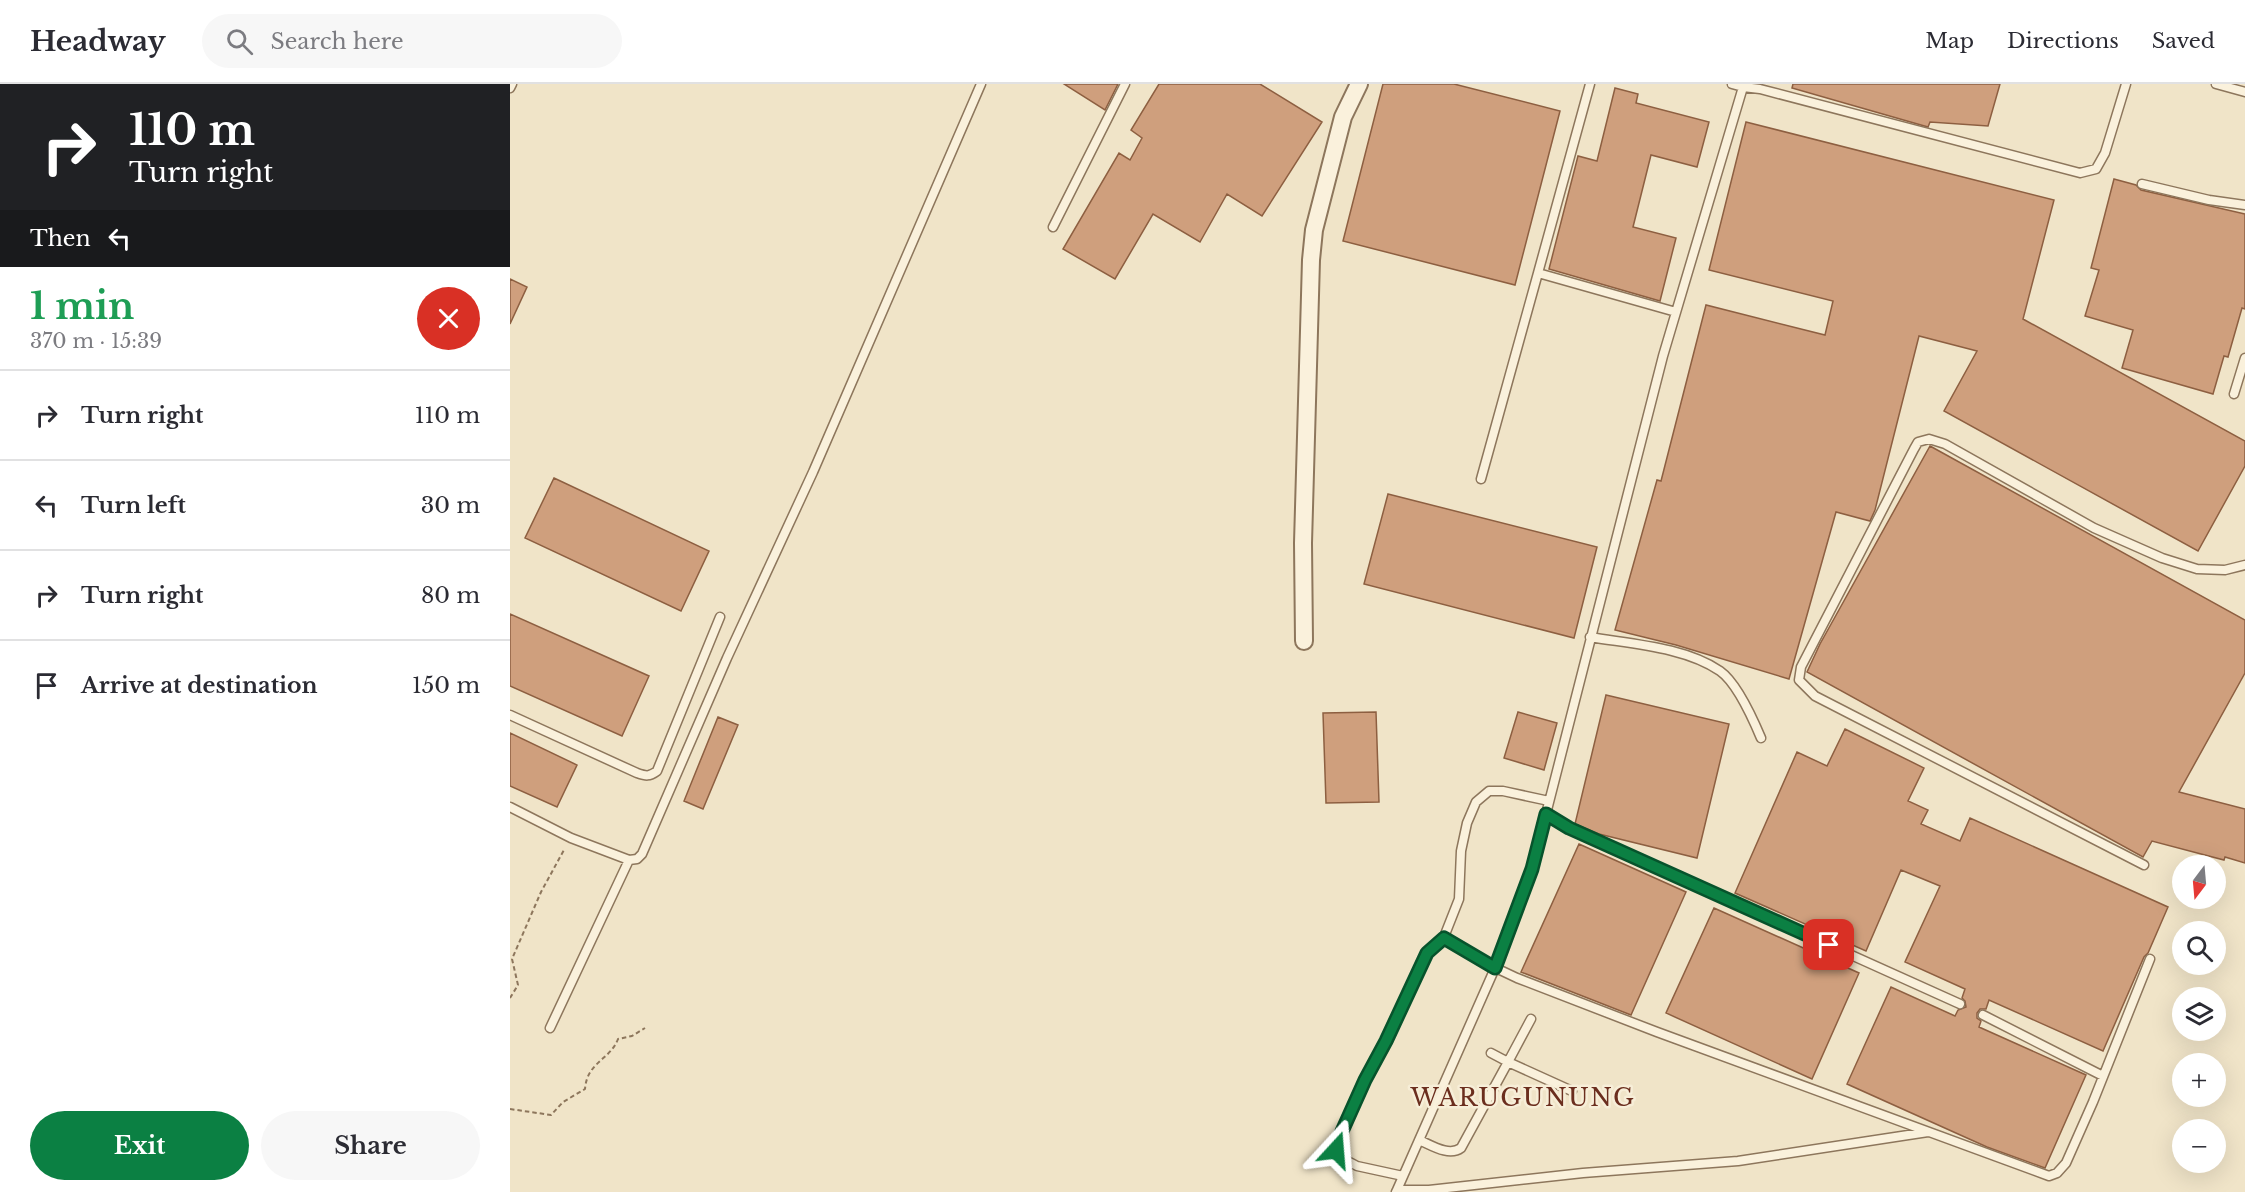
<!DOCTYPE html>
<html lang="en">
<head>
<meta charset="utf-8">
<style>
	body { margin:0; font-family:"Libre Baskerville",serif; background:#f7f7f7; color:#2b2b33; height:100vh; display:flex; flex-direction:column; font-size:22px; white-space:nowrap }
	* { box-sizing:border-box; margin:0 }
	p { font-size:20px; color:#7c7c81 }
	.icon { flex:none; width:33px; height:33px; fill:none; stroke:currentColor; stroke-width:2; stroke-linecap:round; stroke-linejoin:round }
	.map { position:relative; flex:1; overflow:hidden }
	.drawer { display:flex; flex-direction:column; background:#fff; width:510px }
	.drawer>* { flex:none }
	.top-card { background:#202124; color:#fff; overflow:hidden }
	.needle { width:39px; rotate:196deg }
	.tools { position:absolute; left:1662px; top:771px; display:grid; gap:12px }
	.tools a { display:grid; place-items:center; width:54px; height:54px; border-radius:50%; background:#fff; box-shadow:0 6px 24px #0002; font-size:30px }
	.pin { position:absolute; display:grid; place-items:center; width:51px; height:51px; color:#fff; margin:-26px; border-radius:12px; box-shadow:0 3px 9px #0006 }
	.me { position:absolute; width:66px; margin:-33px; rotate:19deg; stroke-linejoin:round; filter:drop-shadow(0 0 4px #0008) }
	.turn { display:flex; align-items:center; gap:21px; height:126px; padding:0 30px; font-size:27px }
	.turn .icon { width:78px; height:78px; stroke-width:2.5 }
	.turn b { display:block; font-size:42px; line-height:51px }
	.then { display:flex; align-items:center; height:57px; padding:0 30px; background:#0003; gap:12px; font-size:22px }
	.round { display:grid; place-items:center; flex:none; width:63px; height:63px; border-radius:32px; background:#f7f7f7 }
	.overview { display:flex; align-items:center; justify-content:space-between; height:102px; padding:0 30px }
	h1 { font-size:36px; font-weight:700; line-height:45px; color:#1e9e55 }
	.primary-button { display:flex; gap:12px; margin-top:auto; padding:12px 30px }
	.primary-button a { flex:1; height:69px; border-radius:36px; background:#0b8043; color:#fff; font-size:24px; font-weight:700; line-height:69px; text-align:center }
	.primary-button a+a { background:#f7f7f7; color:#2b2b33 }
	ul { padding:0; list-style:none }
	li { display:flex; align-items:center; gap:18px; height:90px; padding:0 30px; border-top:2px solid #e1e1e2 }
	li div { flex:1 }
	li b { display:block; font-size:22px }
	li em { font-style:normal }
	header { display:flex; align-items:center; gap:36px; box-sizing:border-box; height:84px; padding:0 30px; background:#fff; border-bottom:2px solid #e1e1e2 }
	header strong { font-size:28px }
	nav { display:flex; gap:33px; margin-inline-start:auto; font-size:21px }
	.search { width:420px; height:54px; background:#f7f7f7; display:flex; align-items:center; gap:15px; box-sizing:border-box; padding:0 21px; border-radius:33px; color:#7c7c81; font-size:22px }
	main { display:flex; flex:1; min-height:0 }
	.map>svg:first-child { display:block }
	.building { fill:#cf9f7d; stroke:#8d5f41; stroke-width:1.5 }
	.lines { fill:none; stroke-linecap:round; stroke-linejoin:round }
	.lane-casing { stroke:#8d765c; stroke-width:11 }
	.street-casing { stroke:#8d765c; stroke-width:20 }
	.path { stroke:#8d765c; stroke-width:2; stroke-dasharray:4.5 3; stroke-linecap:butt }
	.lane { stroke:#faf1dc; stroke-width:8 }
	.street { stroke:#faf1dc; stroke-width:16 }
	.route-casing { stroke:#07532c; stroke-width:15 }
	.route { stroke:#0b8043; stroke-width:10 }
	.labels { text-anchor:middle; stroke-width:5; stroke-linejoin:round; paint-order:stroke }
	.quarter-label { font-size:24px; letter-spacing:1.5px; fill:#6b2e1e; stroke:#f7eed8 }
</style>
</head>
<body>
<header>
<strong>Headway</strong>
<div class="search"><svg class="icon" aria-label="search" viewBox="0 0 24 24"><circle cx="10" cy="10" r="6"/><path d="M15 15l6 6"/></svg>Search here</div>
<nav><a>Map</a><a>Directions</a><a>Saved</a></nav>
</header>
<main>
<section class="drawer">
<div class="top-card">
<div class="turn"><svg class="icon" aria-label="right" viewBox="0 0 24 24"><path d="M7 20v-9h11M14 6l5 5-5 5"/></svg><div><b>110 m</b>Turn right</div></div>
<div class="then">Then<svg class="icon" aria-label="left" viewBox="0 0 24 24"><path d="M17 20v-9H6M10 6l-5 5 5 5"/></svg></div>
</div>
<div class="overview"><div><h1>1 min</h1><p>370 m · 15:39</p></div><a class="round" style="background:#d93025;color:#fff"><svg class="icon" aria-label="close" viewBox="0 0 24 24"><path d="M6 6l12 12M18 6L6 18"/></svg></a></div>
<ul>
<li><svg class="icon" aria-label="right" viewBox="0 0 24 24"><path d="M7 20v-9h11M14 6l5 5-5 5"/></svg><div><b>Turn right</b></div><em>110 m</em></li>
<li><svg class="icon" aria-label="left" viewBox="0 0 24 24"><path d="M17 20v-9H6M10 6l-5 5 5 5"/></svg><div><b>Turn left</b></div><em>30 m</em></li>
<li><svg class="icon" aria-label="right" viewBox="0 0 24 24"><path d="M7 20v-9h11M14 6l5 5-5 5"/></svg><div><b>Turn right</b></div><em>80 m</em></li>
<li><svg class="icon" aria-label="arrive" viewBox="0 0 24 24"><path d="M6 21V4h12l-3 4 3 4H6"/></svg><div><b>Arrive at destination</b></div><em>150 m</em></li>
</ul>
<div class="primary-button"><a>Exit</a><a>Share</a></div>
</section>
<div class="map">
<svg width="1735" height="1108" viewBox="0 0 1735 1108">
	<rect width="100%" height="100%" fill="#f0e4c8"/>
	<path class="building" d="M554 0H608L595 26Z
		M649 0H750L812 38 752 132 717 110 690 158 643 130 605 195 553 165 609 69 620 76 632 54 621 46Z
		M873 0H944L1050 27 1005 201 833 157Z
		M1283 0H1490L1478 42 1420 38 1418 43 1282 4Z
		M1105 4 1128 10 1126 19 1199 38 1187 83 1141 71 1123 143 1166 154 1150 217 1039 185 1068 72 1087 77Z
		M1236 38 1544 116 1513 235 1735 357V382L1688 467 1434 327 1467 267 1409 252 1365 426 1360 437 1326 428 1279 595 1166 561 1105 546 1147 396 1151 397 1196 221 1315 251 1323 217 1199 186Z
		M1604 95 1626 101 1631 106 1735 130V225L1732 224 1718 273 1714 272 1703 310 1612 284 1623 246 1575 232 1589 186 1581 184Z
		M0 195 17 203 0 240Z
		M1420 362 1735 536V589L1669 708 1735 725V779L1715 773 1714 776 1642 757 1633 773 1297 588 1310 560Z
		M44 394 199 467 171 527 15 454Z
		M878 410 1087 463 1064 554 854 500Z
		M0 530 139 592 112 652 0 602Z
		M1096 611 1219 640 1187 774 1089 750 1065 740Z
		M866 628 869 718 816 719 813 629Z
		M1008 628 1047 639 1034 686 994 674Z
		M208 633 228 641 193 725 174 717Z
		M1335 645 1414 684 1398 717 1418 726 1411 740 1450 757 1460 734 1658 823 1638 869 1634 873 1593 967 1479 916 1476 925H1470L1467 929V934L1471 937 1469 943 1576 991 1535 1084 1477 1063 1337 1000 1381 903 1445 932 1448 926 1456 923 1455 917 1452 914 1455 905 1395 878 1430 802 1391 786 1356 867 1225 809 1287 668 1317 682Z
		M0 649 67 681 47 723 0 702Z
		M1069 760 1176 808 1121 931 1011 888Z
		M1204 824 1349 889 1302 995 1156 929Z"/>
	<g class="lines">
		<g class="lane-casing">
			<path id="lane" d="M1080 0 1028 189 1166 228
				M1222 0 1233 3
				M1706 0 1735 8
				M0 4 2 0
				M1632 100 1699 116 1735 121
				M543 143 615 0
				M1724 310 1735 274
				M971 395 1028 189
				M1080 553C1121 560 1175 563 1210 587 1227 599 1243 635 1251 654
				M0 631 127 689C136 692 139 693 147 687L210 533
				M1039 717 993 707H979L966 718 957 739 951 767 949 815 934 853 971 877 1007 894 1147 948 1539 1092 1547 1089 1556 1079 1583 1018 1640 875
				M0 723 61 754 119 776 127 775 132 770 217 574 303 388 471 0
				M1634 781 1305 612 1289 596 1291 583 1404 365 1408 358 1419 355 1435 360 1584 444 1652 474 1687 485 1715 486 1735 481
				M1450 920 1059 744 1036 730 1153 272 1233 3 1250 5 1570 89 1586 85 1595 69 1616 0
				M1473 931 1593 992
				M40 944 119 776
				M981 969 998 978 1021 935
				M909 1056C921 1061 939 1073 951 1064L998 978 1062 1007
				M893 1092 847 1082 830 1073 826 1066 829 1054 855 996 876 957 917 869 934 853
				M887 1106 985 884 1022 785 1036 730
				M886 1108 887 1106H919L1073 1089 1228 1077 1418 1048"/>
		</g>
		<g class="street-casing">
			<path id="street" d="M794 557 793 459 801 176 804 146 833 33 849 0"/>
		</g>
		<path class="path" d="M0 914 8 901 2 875 31 808 55 764
			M0 1025 41 1031 53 1018 75 1005C77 978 100 976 108 955L122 952 135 944"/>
		<use href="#lane" class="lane"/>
		<use href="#street" class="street"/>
	</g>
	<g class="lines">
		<g class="route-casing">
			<path id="route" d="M826 1066 829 1054 855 996 876 957 917 869 934 854 985 884 1022 785 1036 730 1059 744 1319 861"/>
		</g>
		<use href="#route" class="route"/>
	</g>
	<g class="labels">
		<g class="quarter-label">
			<text x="1013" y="1022">WARUGUNUNG</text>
		</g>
	</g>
</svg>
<div class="tools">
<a><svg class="needle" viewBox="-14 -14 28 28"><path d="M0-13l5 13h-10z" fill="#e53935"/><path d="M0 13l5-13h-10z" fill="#7c7c81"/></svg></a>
<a><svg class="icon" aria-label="search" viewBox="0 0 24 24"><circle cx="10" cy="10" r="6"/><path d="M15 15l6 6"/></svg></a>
<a><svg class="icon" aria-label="layers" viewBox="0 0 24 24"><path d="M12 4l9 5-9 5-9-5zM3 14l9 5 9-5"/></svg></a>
<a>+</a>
<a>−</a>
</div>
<div class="pin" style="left:1319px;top:861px;background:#d93025"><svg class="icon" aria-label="arrive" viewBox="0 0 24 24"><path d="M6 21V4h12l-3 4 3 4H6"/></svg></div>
<svg class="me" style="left:826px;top:1066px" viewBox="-20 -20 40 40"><path d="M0-17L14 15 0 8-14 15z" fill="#0b8043" stroke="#fff" stroke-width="4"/></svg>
</div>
</main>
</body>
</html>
